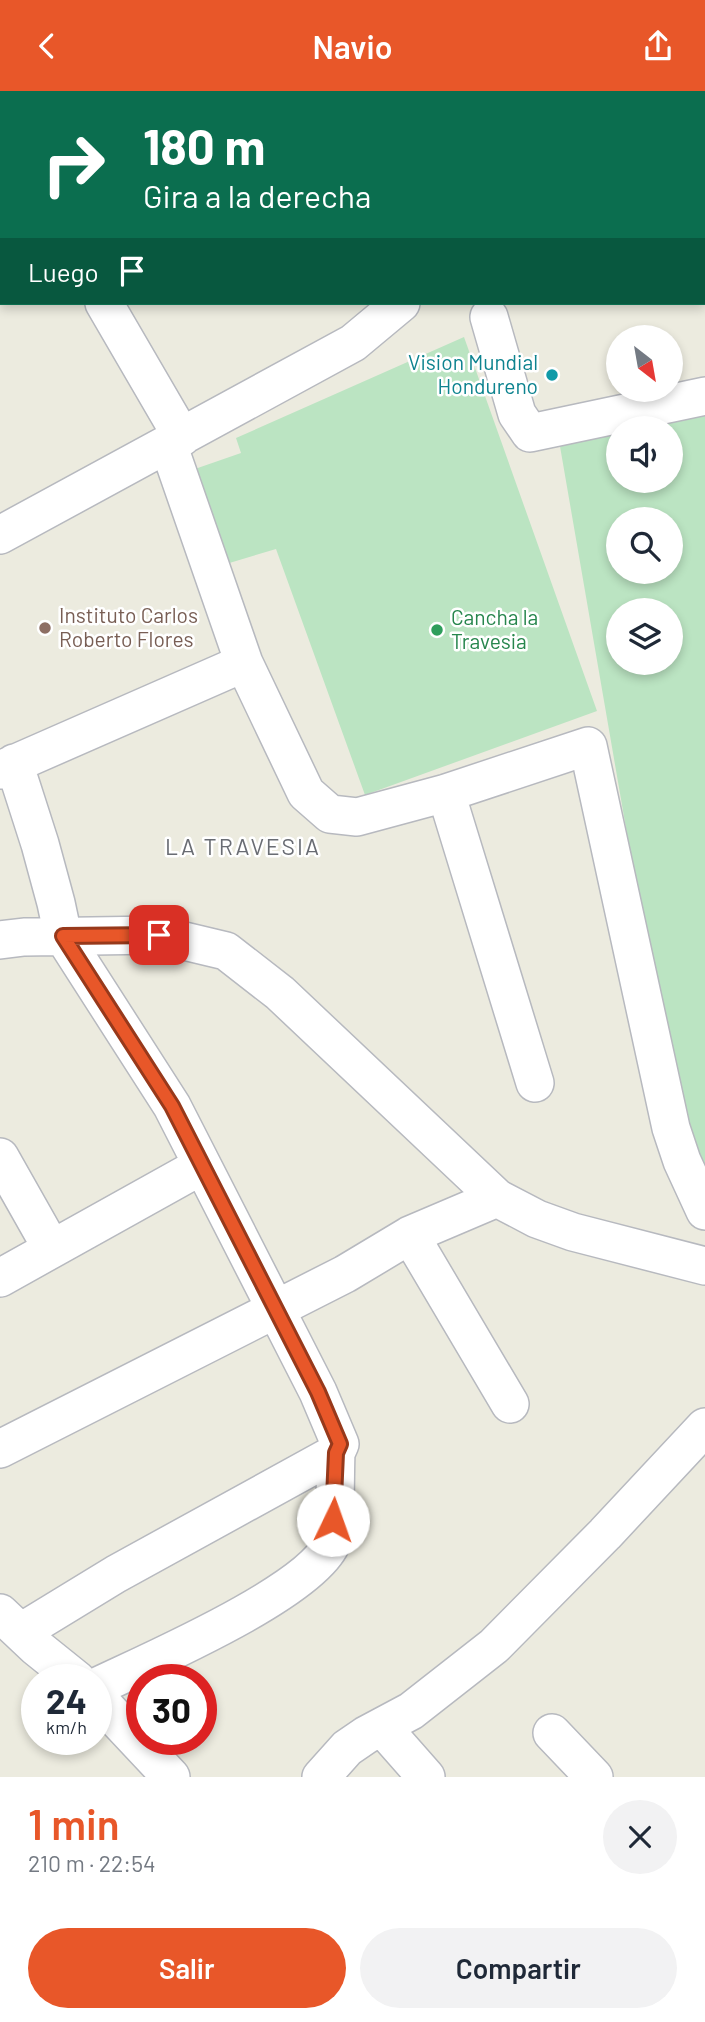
<!DOCTYPE html>
<html lang="es">
<head>
<meta charset="utf-8">
<style>
	body { margin:0; font-family:Barlow,sans-serif; background:#f2f2f3; color:#1f2937; height:100vh; display:flex; flex-direction:column; font-size:26px; white-space:nowrap }
	* { box-sizing:border-box; margin:0 }
	p { font-size:23px; color:#747a83 }
	.icon { flex:none; width:38px; height:38px; fill:none; stroke:currentColor; stroke-width:2; stroke-linecap:round; stroke-linejoin:round }
	.map { position:relative; height:1686px; overflow:hidden }
	.sheet { display:flex; flex-direction:column; background:#fff; flex:1 }
	.sheet>* { flex:none }
	.guide { position:absolute; left:0px; top:0px; width:705px; height:214px; box-shadow:0 4px 10px #0003; background:#0b6e4f; color:#fff; overflow:hidden }
	.needle { width:46px; rotate:149deg }
	.buttons { position:absolute; left:606px; top:234px; display:grid; gap:14px }
	.buttons a { display:grid; place-items:center; width:77px; height:77px; border-radius:50%; background:#fff; box-shadow:0 4px 10px #0003; font-size:35px }
	.speed { position:absolute; left:21px; top:1573px; display:flex; gap:14px; font-size:35px; font-weight:700; text-align:center }
	.speed>* { display:grid; place-content:center; width:91px; height:91px; border-radius:50%; background:#fff; box-shadow:0 4px 10px #0003; line-height:1 }
	.speed small { font-size:18px; font-weight:400 }
	.speed .limit { border:10px solid #d22; background:#fff; color:#111 }
	.pin { position:absolute; display:grid; place-items:center; width:60px; height:60px; color:#fff; margin:-30px; border-radius:14px; box-shadow:0 4px 10px #0006 }
	.me { position:absolute; width:77px; margin:-38px; rotate:3deg; stroke-linejoin:round; filter:drop-shadow(0 0 5px #0008) }
	.turn { display:flex; align-items:center; gap:24px; height:147px; padding:0 28px; font-size:32px }
	.turn .icon { width:91px; height:91px; stroke-width:2.5 }
	.turn b { display:block; font-size:49px; line-height:60px }
	.then { display:flex; align-items:center; height:66px; padding:0 28px; background:#0003; gap:14px; font-size:26px }
	.round { display:grid; place-items:center; flex:none; width:74px; height:74px; border-radius:37px; background:#f2f2f3 }
	.summary { display:flex; align-items:center; justify-content:space-between; height:119px; padding:0 28px }
	h1 { font-size:42px; font-weight:600; line-height:52px; color:#e85729 }
	.button { display:flex; gap:14px; margin-top:auto; padding:14px 28px }
	.button a { flex:1; height:80px; border-radius:42px; background:#e85729; color:#fff; font-size:28px; font-weight:600; line-height:80px; text-align:center }
	.button a+a { background:#f2f2f3; color:#1f2937 }
	header { display:flex; justify-content:space-between; align-items:center; height:91px; padding:0 28px; background:#e85729; color:#fff; font-size:32px; font-weight:600 }
	.map>svg:first-child { display:block }
	.green { fill:#bbe4c2; fill-rule:evenodd }
	.lines { fill:none; stroke-linecap:round; stroke-linejoin:round }
	.minor-casing { stroke:#b7b9bf; stroke-width:40 }
	.minor { stroke:#fff; stroke-width:37 }
	.route-casing { stroke:#97391b; stroke-width:18 }
	.route { stroke:#e85729; stroke-width:12 }
	.culture-dot { fill:#0f9aa8; stroke:#fff; stroke-width:2.5 }
	.education-dot { fill:#8d6e63; stroke:#fff; stroke-width:2.5 }
	.leisure-dot { fill:#2e9e5b; stroke:#fff; stroke-width:2.5 }
	.labels { text-anchor:middle; stroke-width:5; stroke-linejoin:round; paint-order:stroke }
	.culture-label { font-size:21px; fill:#0d838f; stroke:#fff; text-anchor:end }
	.education-label { font-size:21px; fill:#785e54; stroke:#fff; text-anchor:start }
	.leisure-label { font-size:21px; fill:#27864d; stroke:#fff; text-anchor:start }
	.neighbourhood-label { font-size:23px; letter-spacing:2px; fill:#696c73; stroke:#fff }
</style>
</head>
<body>
<header><svg class="icon" aria-label="back" viewBox="0 0 24 24"><path d="M15 5l-7 7 7 7"/></svg>Navio<svg class="icon" aria-label="share" viewBox="0 0 24 24"><path d="M12 15V3M7 8l5-5 5 5M5 13v7h14v-7"/></svg></header>
<div class="map">
<svg width="705" height="1686" viewBox="0 0 705 1686">
	<rect width="100%" height="100%" fill="#ecebdf"/>
	<path class="green" d="M464 246 597 620 365 704 276 458 226 473 192 379 241 362 236 347Z
		M705 309V1079L687 1090 557 338ZM618 338H670V390H618ZM618 429H670V481H618ZM618 520H670V572H618Z"/>
	<g class="lines">
		<g class="minor-casing">
			<path id="minor" d="M634 0 636 2
				M17 2 20 0
				M317 2 319 0
				M602 2 603 0
				M0 24 2 27
				M704 67 705 69
				M704 120H705
				M104 212 182 346
				M489 226 517 323 530 342 705 305
				M168 353 244 572 306 702 330 723 357 726 446 702 588 655 671 1037 682 1070 705 1120
				M0 444 353 252 401 212
				M14 672 40 753 56 812 63 845 172 1015 318 1301 340 1353 336 1362 116 1483 21 1541
				M0 679 244 572
				M446 702 535 992
				M0 849 24 846 159 844 226 860 280 902 497 1107
				M0 1066 52 1158
				M410 1144 510 1313
				M0 1187 201 1075
				M0 1358 345 1183 410 1144 497 1107 537 1128 573 1141 705 1175
				M0 1522 36 1556 77 1589
				M96 1596C148 1571 309 1502 331 1453 336 1440 335 1380 336 1362
				M96 1606 171 1686
				M382 1636 426 1686
				M552 1642 594 1686
				M321 1686 347 1657 366 1644 411 1620 494 1555 605 1443 705 1336"/>
		</g>
		<use href="#minor" class="minor"/>
	</g>
	<g class="lines">
		<g class="route-casing">
			<path id="route" d="M159 844 63 845 172 1015 318 1301 340 1353 336 1362 333 1429"/>
		</g>
		<use href="#route" class="route"/>
	</g>
	<circle class="culture-dot" cx="552" cy="284" r="7"/>
	<circle class="education-dot" cx="45" cy="537" r="7"/>
	<circle class="leisure-dot" cx="437" cy="539" r="7"/>
	<g class="labels">
		<g class="culture-label">
			<text x="538" y="279">Vision Mundial<tspan x="538" dy="24">Hondureno</tspan></text>
		</g>
		<g class="education-label">
			<text x="59" y="532">Instituto Carlos<tspan x="59" dy="24">Roberto Flores</tspan></text>
		</g>
		<g class="leisure-label">
			<text x="451" y="534">Cancha la<tspan x="451" dy="24">Travesia</tspan></text>
		</g>
		<g class="neighbourhood-label">
			<text x="243" y="764">LA TRAVESIA</text>
		</g>
	</g>
</svg>
<div class="buttons">
<a><svg class="needle" viewBox="-14 -14 28 28"><path d="M0-13l5 13h-10z" fill="#e53935"/><path d="M0 13l5-13h-10z" fill="#747a83"/></svg></a>
<a><svg class="icon" aria-label="sound" viewBox="0 0 24 24"><path d="M4 9h4l5-4v14l-5-4H4zM17 9q2 3 0 6"/></svg></a>
<a><svg class="icon" aria-label="search" viewBox="0 0 24 24"><circle cx="10" cy="10" r="6"/><path d="M15 15l6 6"/></svg></a>
<a><svg class="icon" aria-label="layers" viewBox="0 0 24 24"><path d="M12 4l9 5-9 5-9-5zM3 14l9 5 9-5"/></svg></a>
</div>
<div class="speed"><div>24<small>km/h</small></div><div class="limit">30</div></div>
<div class="pin" style="left:159px;top:844px;background:#d93025"><svg class="icon" aria-label="arrive" viewBox="0 0 24 24"><path d="M6 21V4h12l-3 4 3 4H6"/></svg></div>
<svg class="me" style="left:333px;top:1429px" viewBox="-20 -20 40 40"><circle r="19" fill="#fff"/><path d="M0-13L10 11 0 6-10 11z" fill="#e85729"/></svg>
<div class="guide">
<div class="turn"><svg class="icon" aria-label="right" viewBox="0 0 24 24"><path d="M7 20v-9h11M14 6l5 5-5 5"/></svg><div><b>180 m</b>Gira a la derecha</div></div>
<div class="then">Luego<svg class="icon" aria-label="arrive" viewBox="0 0 24 24"><path d="M6 21V4h12l-3 4 3 4H6"/></svg></div>
</div>
</div>
<section class="sheet">
<div class="summary"><div><h1>1 min</h1><p>210 m · 22:54</p></div><a class="round"><svg class="icon" aria-label="close" viewBox="0 0 24 24"><path d="M6 6l12 12M18 6L6 18"/></svg></a></div>
<div class="button"><a>Salir</a><a>Compartir</a></div>
</section>
</body>
</html>
